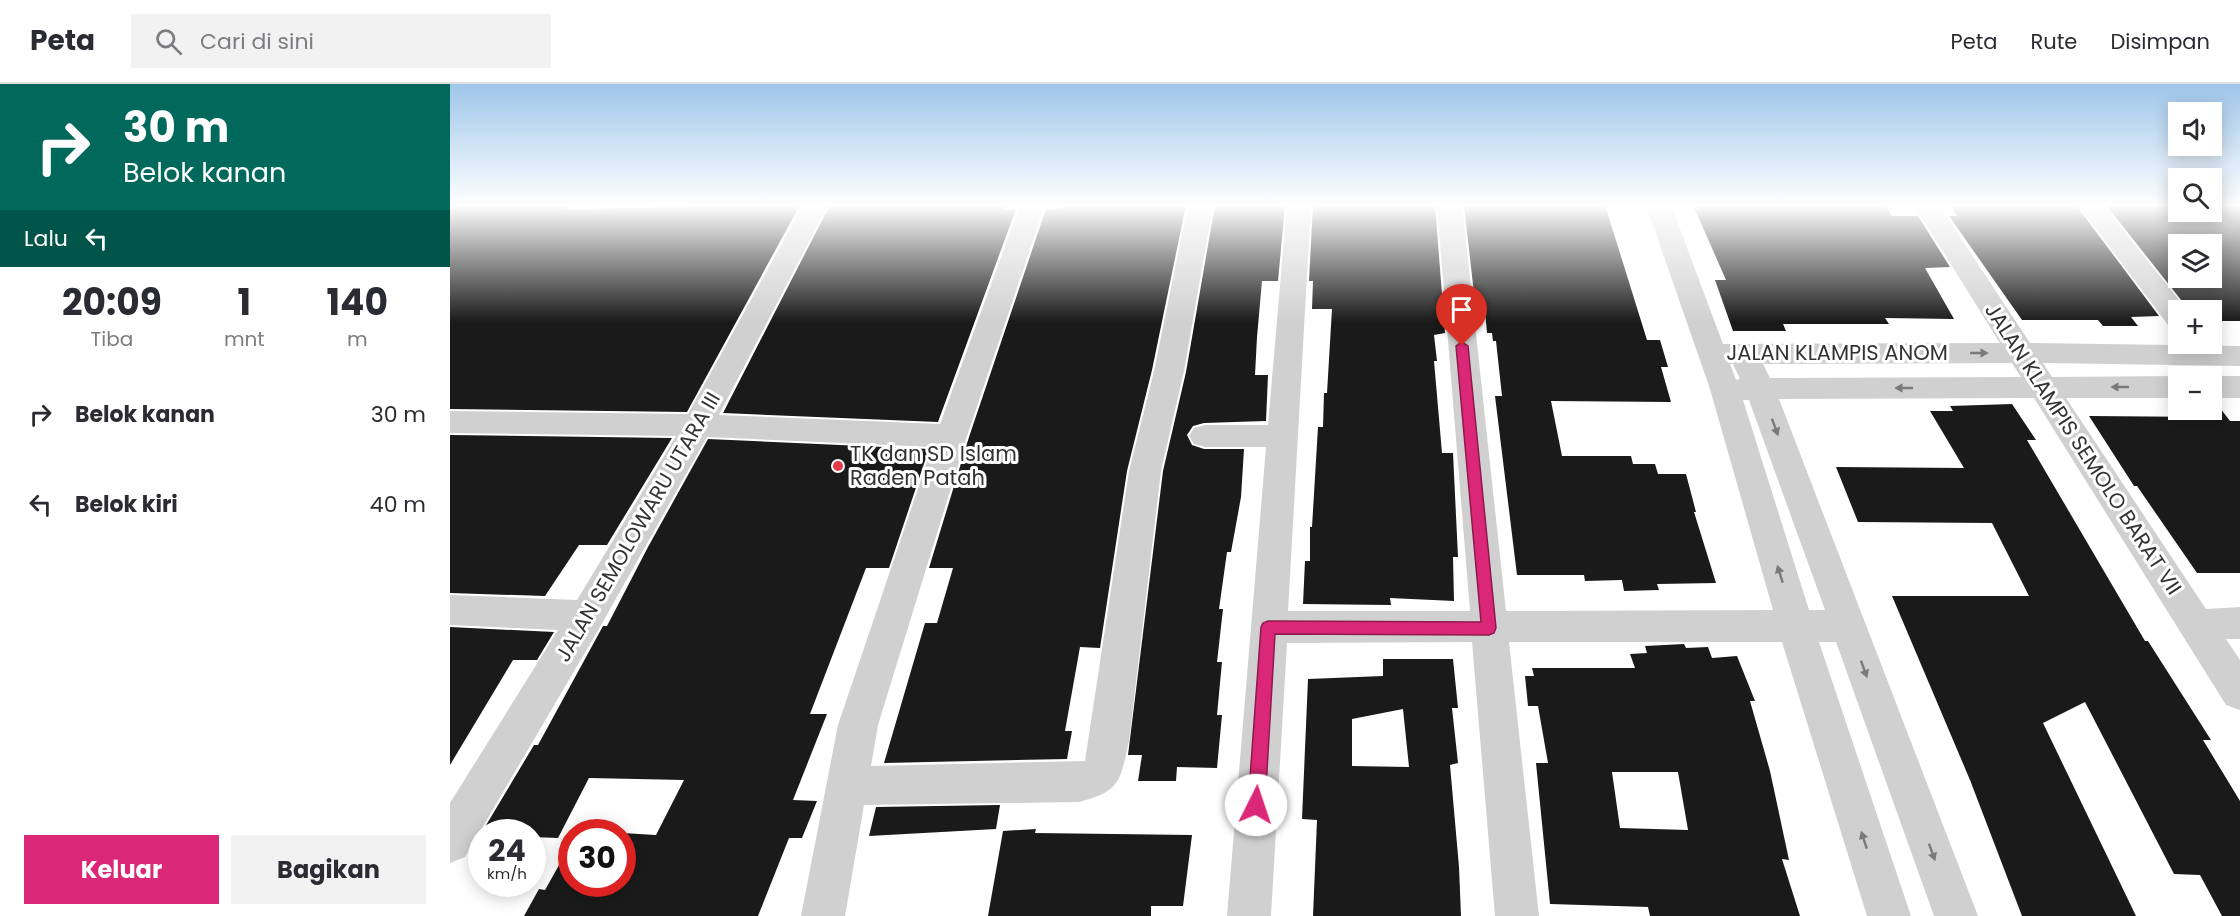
<!DOCTYPE html>
<html lang="id">
<head>
<meta charset="utf-8">
<style>
	body { margin:0; font-family:Poppins,sans-serif; background:#f2f2f3; color:#2b2b33; height:100vh; display:flex; flex-direction:column; font-size:22px; white-space:nowrap }
	* { box-sizing:border-box; margin:0 }
	p { font-size:20px; color:#7c7c81 }
	.icon { flex:none; width:33px; height:33px; fill:none; stroke:currentColor; stroke-width:2; stroke-linecap:round; stroke-linejoin:round }
	.map { position:relative; flex:1; overflow:hidden }
	.panel { display:flex; flex-direction:column; background:#fff; width:450px }
	.panel>* { flex:none }
	.top-card { background:#00695c; color:#fff; overflow:hidden }
	.tools { position:absolute; left:1718px; top:18px; display:grid; gap:12px }
	.tools a { display:grid; place-items:center; width:54px; height:54px; border-radius:0px; background:#fff; box-shadow:0 3px 15px #0003; font-size:30px }
	.speed { position:absolute; left:18px; top:735px; display:flex; gap:12px; font-size:30px; font-weight:700; text-align:center }
	.speed>* { display:grid; place-content:center; width:78px; height:78px; border-radius:50%; background:#fff; box-shadow:0 3px 15px #0003; line-height:1 }
	.speed small { font-size:15px; font-weight:400 }
	.speed .limit { border:9px solid #d22; background:#fff; color:#111 }
	.pin { position:absolute; display:grid; place-items:center; width:51px; height:51px; color:#fff; margin:-62px -26px; border-radius:50% 50% 50% 0; rotate:-45deg; box-shadow:0 0 6px #0007 }
	.pin .icon { rotate:45deg }
	.me { position:absolute; width:66px; margin:-33px; rotate:4deg; stroke-linejoin:round; filter:drop-shadow(0 0 4px #0008) }
	.turn { display:flex; align-items:center; gap:21px; height:126px; padding:0 24px; font-size:27px }
	.turn .icon { width:78px; height:78px; stroke-width:2.5 }
	.turn b { display:block; font-size:42px; line-height:51px }
	.then { display:flex; align-items:center; height:57px; padding:0 24px; background:#0003; gap:12px; font-size:22px }
	.eta { display:flex; justify-content:space-evenly; align-items:center; height:102px; text-align:center }
	.eta b { font-size:36px; font-weight:700; line-height:42px }
	.primary-button { display:flex; gap:12px; margin-top:auto; padding:12px 24px }
	.primary-button a { flex:1; height:69px; border-radius:0px; background:#db2777; color:#fff; font-size:24px; font-weight:700; line-height:69px; text-align:center }
	.primary-button a+a { background:#f2f2f3; color:#2b2b33 }
	ul { padding:0; list-style:none }
	li { display:flex; align-items:center; gap:18px; height:90px; padding:0 24px }
	li div { flex:1 }
	li b { display:block; font-size:22px }
	li em { font-style:normal }
	header { display:flex; align-items:center; gap:36px; box-sizing:border-box; height:84px; padding:0 30px; background:#fff; border-bottom:2px solid #e1e1e2 }
	header strong { font-size:28px }
	nav { display:flex; gap:33px; margin-inline-start:auto; font-size:21px }
	.search { width:420px; height:54px; background:#f2f2f3; display:flex; align-items:center; gap:15px; box-sizing:border-box; padding:0 21px; border-radius:0px; color:#7c7c81; font-size:22px }
	main { display:flex; flex:1; min-height:0 }
	.map>svg:first-child { display:block }
	.building { fill:#1a1a1a; fill-rule:evenodd }
	.lines { fill:none; stroke-linecap:round; stroke-linejoin:round }
	.minor { fill:#d0d0d0; fill-rule:evenodd }
	.oneway { fill:#7a7a7a }
	.route { fill:#db2777; stroke:#8e194d; stroke-width:1.5 }
	.poi-dot { fill:#e63946; stroke:#fff; stroke-width:2 }
	.labels { text-anchor:middle; stroke-width:6; stroke-linejoin:round; paint-order:stroke }
	.street-label { font-size:21px; fill:#333; stroke:#fff }
	.poi-label { font-size:21px; fill:#333; stroke:#fff; text-anchor:start }
</style>
</head>
<body>
<header>
<strong>Peta</strong>
<div class="search"><svg class="icon" aria-label="search" viewBox="0 0 24 24"><circle cx="10" cy="10" r="6"/><path d="M15 15l6 6"/></svg>Cari di sini</div>
<nav><a>Peta</a><a>Rute</a><a>Disimpan</a></nav>
</header>
<main>
<section class="panel">
<div class="top-card">
<div class="turn"><svg class="icon" aria-label="right" viewBox="0 0 24 24"><path d="M7 20v-9h11M14 6l5 5-5 5"/></svg><div><b>30 m</b>Belok kanan</div></div>
<div class="then">Lalu<svg class="icon" aria-label="left" viewBox="0 0 24 24"><path d="M17 20v-9H6M10 6l-5 5 5 5"/></svg></div>
</div>
<div class="eta">
<div><b>20:09</b><p>Tiba</p></div>
<div><b>1</b><p>mnt</p></div>
<div><b>140</b><p>m</p></div>
</div>
<ul>
<li><svg class="icon" aria-label="right" viewBox="0 0 24 24"><path d="M7 20v-9h11M14 6l5 5-5 5"/></svg><div><b>Belok kanan</b></div><em>30 m</em></li>
<li><svg class="icon" aria-label="left" viewBox="0 0 24 24"><path d="M17 20v-9H6M10 6l-5 5 5 5"/></svg><div><b>Belok kiri</b></div><em>40 m</em></li>
</ul>
<div class="primary-button"><a>Keluar</a><a>Bagikan</a></div>
</section>
<div class="map">
<svg width="1790" height="832" viewBox="0 0 1790 832">
	<rect width="100%" height="100%" fill="#fff"/>
	<path class="building" d="M0 121H119L117 125 350 121 237 328 0 325Z
		M380 121H557L555 126 566 125 488 338 273 329Z
		M613 121H736L702 286 677 387 650 564 630 563 615 647H622L617 675 434 679 475 539H487L503 484H479L519 353 596 125 612 124Z
		M765 121H835L828 197H812L807 253 805 291H818L816 337 754 339 743 342 737 351 742 361 754 365H794L791 413 781 468H777L769 525H773L767 578H772L767 631H772L767 684 727 683 726 697H688L692 671H678L713 387 736 288Z
		M863 121H985L995 249 984 251 987 277H984L992 369H1003L1008 473H1003L1004 517 940 514 941 521 853 520 855 477H860V443H862L868 343H873L874 309H877L882 225H862L863 197H859Z
		M1014 121H1155L1197 256H1210L1218 283H1211L1221 318 1101 317 1112 372H1181L1183 380H1205L1208 390H1236L1246 428H1244L1266 499 1207 500 1209 506 1174 507 1172 496 1135 497 1134 491H1067L1045 312H1052L1046 257H1043L1042 249H1037L1035 227H1026Z
		M1243 121H1436L1442 132H1468L1500 183 1475 184 1504 235 1435 234 1439 240H1333L1336 247H1283L1265 196H1276Z
		M1500 121H1626L1709 232 1681 233 1688 242H1653L1648 236H1572L1499 132H1507Z
		M1656 121H1728V128H1761V121H1790V237H1761V226H1739ZM1728 160H1761V194H1728Z
		M1761 316H1764L1780 337H1790V489H1747L1687 402H1684L1639 332 1761 333Z
		M1562 320 1586 356H1577L1695 557H1698L1761 656H1753L1790 717V832H1772L1750 791 1724 790 1635 618 1593 639 1686 832H1572L1520 696 1442 512H1579L1542 439 1408 438 1386 383 1514 384 1480 327H1503L1500 322Z
		M0 351 222 354 157 461H129L95 512 0 509Z
		M258 355 479 365 439 484H416L360 630H377L343 716 367 717 352 754H339L308 832H74L89 805 95 806 122 758V800H172V749L206 751 234 696 139 694 108 754 82 753V748H32L84 661H88L153 542H157L198 463Z
		M0 543 104 548 87 576H63L0 681Z
		M1234 560 1236 564 1258 563 1262 574 1287 572 1305 617H1300L1320 687 1339 776 1332 775 1350 832H1200L1198 823 1100 820 1086 679H1098L1088 622H1078L1075 592H1084L1082 584H1185L1180 570 1197 569 1195 562ZM1162 688H1228L1238 746 1170 744Z
		M933 575H1003L1008 624H1002L1008 679 1000 681 1009 783 1011 832H863L867 736 852 735 858 595 933 592ZM953 625 959 683 902 682V635Z
		M550 721 546 745 419 752 426 723Z
		M586 745 585 749 742 751 733 822H701V832H538L553 747Z"/>
	<g class="lines">
		<path class="minor" d="M353 121H378L269 331 490 340 570 121H595L517 352 428 641 421 682 635 677 679 387 704 287 738 121H763L734 287 711 387 679 657C670 696 672 707 629 718L414 721 395 832H351L388 641 482 363 257 353 150 543 15 773 0 779V719L108 546 0 541V511L127 516 226 352 0 349V327L238 330Z
			M837 121H861L838 527H1020L987 121H1012L1056 527 1323 526 1260 305 1196 121H1221L1273 260 1550 259 1464 121H1489L1580 259 1790 262V282L1593 279 1602 293 1728 292V314H1616L1756 525 1790 523V555H1776L1790 576V626L1776 621 1584 314 1329 315 1528 832H1484L1386 558H1369L1461 832H1417L1332 558H1059L1089 832H1045L1022 558 837 559 821 832H777L816 363H755L744 360 739 352 744 344 755 341H818ZM1562 279 1571 293 1320 294 1313 280ZM1280 280H1283L1290 295 1286 296ZM1293 316H1299L1375 526H1359Z
			M1628 121H1653L1737 226H1728V243L1718 241Z
			M1761 292H1790V314H1761Z"/>
	</g>
	<defs><path id="oneway-solid" d="M-6-.8H1V-3.2L6.5 0L1 3.2V.8H-6Z" transform="scale(1.5)"/></defs>
	<g class="oneway">
		<use href="#oneway-solid" transform="translate(1529 269)"/>
		<use href="#oneway-solid" transform="translate(1670 303) rotate(-180)"/>
		<use href="#oneway-solid" transform="translate(1454 304) rotate(180)"/>
		<use href="#oneway-solid" transform="translate(1325 343) rotate(70)"/>
		<use href="#oneway-solid" transform="translate(1330 490) rotate(-107)"/>
		<use href="#oneway-solid" transform="translate(1414 585) rotate(70)"/>
		<use href="#oneway-solid" transform="translate(1414 756) rotate(-108)"/>
		<use href="#oneway-solid" transform="translate(1482 768) rotate(70)"/>
	</g>
	<linearGradient id="sky" x2="0" y2="1"><stop stop-color="#9ec6ea"/><stop offset="0.51" stop-color="#fff"/><stop offset="1" stop-color="#fff" stop-opacity="0"/></linearGradient>
	<rect width="1790" height="238" fill="url(#sky)"/>
	<path class="route" d="M1012 258 1018 262 1046 544 1044 549 1039 551 825 550 815 721 812 727 806 729 800 727 798 721 811 543 813 539 818 537 1031 538 1006 262Z"/>
	<circle class="poi-dot" cx="388" cy="382" r="6"/>
	<g class="labels">
		<g class="street-label">
			<text x="1387" y="276">JALAN KLAMPIS ANOM</text>
			<text transform="translate(1633 365) rotate(57)" y="7">JALAN KLAMPIS SEMOLO BARAT VII</text>
			<text transform="translate(188 443) rotate(-60)" y="7">JALAN SEMOLOWARU UTARA III</text>
		</g>
		<g class="poi-label">
			<text x="400" y="377">TK dan SD Islam<tspan x="400" dy="24">Raden Patah</tspan></text>
		</g>
	</g>
</svg>
<div class="tools">
<a><svg class="icon" aria-label="sound" viewBox="0 0 24 24"><path d="M4 9h4l5-4v14l-5-4H4zM17 9q2 3 0 6"/></svg></a>
<a><svg class="icon" aria-label="search" viewBox="0 0 24 24"><circle cx="10" cy="10" r="6"/><path d="M15 15l6 6"/></svg></a>
<a><svg class="icon" aria-label="layers" viewBox="0 0 24 24"><path d="M12 4l9 5-9 5-9-5zM3 14l9 5 9-5"/></svg></a>
<a>+</a>
<a>−</a>
</div>
<div class="speed"><div>24<small>km/h</small></div><div class="limit">30</div></div>
<div class="pin" style="left:1012px;top:262px;background:#d93025"><svg class="icon" aria-label="arrive" viewBox="0 0 24 24"><path d="M6 21V4h12l-3 4 3 4H6"/></svg></div>
<svg class="me" style="left:806px;top:721px" viewBox="-20 -20 40 40"><circle r="19" fill="#fff"/><path d="M0-13L10 11 0 6-10 11z" fill="#db2777"/></svg>
</div>
</main>
</body>
</html>
